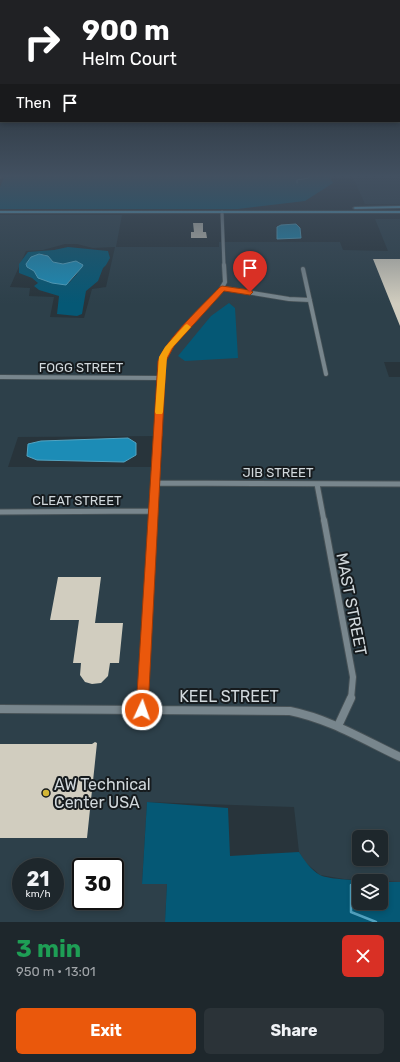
<!DOCTYPE html>
<html lang="en">
<head>
<meta charset="utf-8">
<style>
	body { margin:0; font-family:Rubik,sans-serif; background:#2b3338; color:#f1f3f6; height:100vh; display:flex; flex-direction:column; font-size:15px; white-space:nowrap }
	* { box-sizing:border-box; margin:0 }
	p { font-size:13px; color:#a1a5a9 }
	.icon { flex:none; width:22px; height:22px; fill:none; stroke:currentColor; stroke-width:2; stroke-linecap:round; stroke-linejoin:round }
	.map { position:relative; height:922px; overflow:hidden }
	.details { display:flex; flex-direction:column; background:#1e272c; flex:1 }
	.details>* { flex:none }
	.guide { position:absolute; left:0px; top:0px; width:400px; height:122px; box-shadow:0 2px 6px #0003,0 0 0 1px #3c4448; background:#202124; color:#fff; overflow:hidden }
	.controls { position:absolute; left:352px; top:830px; display:grid; gap:8px }
	.controls a { display:grid; place-items:center; width:36px; height:36px; border-radius:6px; background:#1e272c; box-shadow:0 2px 6px #0003,0 0 0 1px #3c4448; font-size:20px }
	.speed { position:absolute; left:12px; top:858px; display:flex; gap:8px; font-size:20px; font-weight:700; text-align:center }
	.speed>* { display:grid; place-content:center; width:52px; height:52px; border-radius:50%; background:#1e272c; box-shadow:0 2px 6px #0003,0 0 0 1px #3c4448; line-height:1 }
	.speed small { font-size:10px; font-weight:400 }
	.speed .limit { border:2px solid #111; border-radius:6px; background:#fff; color:#111 }
	.pin { position:absolute; display:grid; place-items:center; width:34px; height:34px; color:#fff; margin:-41px -17px; border-radius:50% 50% 50% 0; rotate:-45deg; box-shadow:0 0 4px #0007 }
	.pin .icon { rotate:45deg }
	.me { position:absolute; width:44px; margin:-22px; rotate:3deg; stroke-linejoin:round; filter:drop-shadow(0 0 3px #0008) }
	.turn { display:flex; align-items:center; gap:14px; height:84px; padding:0 16px; font-size:18px }
	.turn .icon { width:52px; height:52px; stroke-width:2.5 }
	.turn b { display:block; font-size:28px; line-height:34px }
	.then { display:flex; align-items:center; height:38px; padding:0 16px; background:#0003; gap:8px; font-size:15px }
	.round { display:grid; place-items:center; flex:none; width:42px; height:42px; border-radius:6px; background:#2b3338 }
	.headline { display:flex; align-items:center; justify-content:space-between; height:68px; padding:0 16px }
	h1 { font-size:24px; font-weight:700; line-height:30px; color:#1e9e55 }
	.button { display:flex; gap:8px; margin-top:auto; padding:8px 16px }
	.button a { flex:1; height:46px; border-radius:6px; background:#ea580c; color:#fff; font-size:16px; font-weight:700; line-height:46px; text-align:center }
	.button a+a { background:#2b3338; color:#f1f3f6 }
	.map>svg:first-child { display:block }
	.built { fill:#2d404a; fill-rule:evenodd }
	.green { fill:#055875; fill-rule:evenodd }
	.water { fill:#1c8cb6; stroke:#52a3c1 }
	.lines { fill:none; stroke-linecap:round; stroke-linejoin:round }
	.stream-far1 { stroke:#52a3c1; stroke-width:1 }
	.stream { stroke:#52a3c1; stroke-width:2.5 }
	.building { fill:#d1cdbf }
	.minor-far4-casing { stroke:#465156; stroke-width:4 }
	.minor-far3-casing { stroke:#465156; stroke-width:5.5 }
	.minor-far2-casing { stroke:#465156; stroke-width:7 }
	.minor-far1-casing { stroke:#465156; stroke-width:8 }
	.minor-casing { stroke:#465156; stroke-width:10 }
	.major-casing { stroke:#465156; stroke-width:2 }
	.minor-far4 { stroke:#78868d; stroke-width:3 }
	.minor-far3 { stroke:#78868d; stroke-width:4 }
	.minor-far2 { stroke:#78868d; stroke-width:5 }
	.minor-far1 { stroke:#78868d; stroke-width:6 }
	.minor { stroke:#78868d; stroke-width:8 }
	.major { fill:#5cadcf; fill-rule:evenodd }
	.route { fill:#ea580c; stroke:#983908 }
	.slow { fill:#f59e0b }
	.poi-dot { fill:#d3b635; stroke:#161b1e; stroke-width:1.5 }
	.labels { text-anchor:middle; stroke-width:4; stroke-linejoin:round; paint-order:stroke }
	.street-label { font-size:13px; fill:#d1d8dc; stroke:#161b1e }
	.near-street-label { font-size:16px; fill:#d1d8dc; stroke:#161b1e }
	.near-poi-label { font-size:16px; fill:#d1d8dc; stroke:#161b1e; text-anchor:start }
</style>
</head>
<body>
<div class="map">
<svg width="400" height="922" viewBox="0 0 400 922">
	<rect width="100%" height="100%" fill="#28343b"/>
	<path class="built" d="M352 175H400V204H365Z
		M0 215H122L116 247H219V242H340L343 250 388 251 375 219H400V362H384L389 377H400V882L344 879 320 875 305 862 299 852 294 807 147 802 142 884H167L165 922H0ZM65 244H77L93 248 115 247 106 287 92 289 84 318 50 317 54 297 29 296 30 288 10 287 26 251 43 250ZM163 436 161 467H8L18 437ZM359 837H381V859H359ZM21 867H55V901H21ZM81 867H115V901H81Z"/>
	<path class="green" d="M5 175H329L333 183 305 201 238 209H0V187Z
		M68 247 108 251 110 258 106 265 103 268 98 281 86 291 82 314 77 316 57 314 59 296 39 290 34 286 38 283 32 278 19 273V264L28 252 54 250ZM43 254 48 256 53 262 63 264 76 261 81 265 77 274 69 283C55 283 41 284 34 271Z
		M229 303 235 308 238 358 185 361 178 356 211 316Z
		M147 802 228 808 230 856 299 852C304 860 311 870 320 875 330 880 360 880 373 881H359V903H381V882H400V922H165L167 884H142Z"/>
	<path class="water" d="M296 224 300 228 301 238 277 239V227L281 225Z
		M39 254 48 256 53 262 63 264 76 261 83 265 82 267 66 285 52 283 38 278 34 271 27 267 26 264 31 257Z
		M128 438 136 443V455L124 462 37 460 27 456 28 444 41 441Z"/>
	<g class="lines">
		<path class="stream-far1" d="M297 183V180L309 178 308 175"/>
		<path class="stream" d="M351 885V912L376 922"/>
	</g>
	<path class="building" d="M193 223H203V232H206L207 238H191V232H194Z
		M373 259H400V326Z
		M58 577H101L95 623H123L119 663H110L108 676 101 683 92 684 85 682 80 675 81 663H73L79 620H50Z
		M95 742 97 743 87 838H0V744H92Z"/>
	<g class="lines">
		<g class="minor-far4-casing">
			<path id="minor-far4" d="M0 177 1 175
				M222 212 224 266"/>
		</g>
		<g class="minor-far3-casing">
			<path id="minor-far3" d="M303 269 326 374
				M222 288 289 299 310 300
				M0 377 161 378
				M161 379 162 361 171 344 220 291 225 282 224 265"/>
		</g>
		<g class="minor-far2-casing">
			<path id="minor-far2" d="M159 378H161
				M155 483 400 484
				M317 484 324 521
				M0 512 153 511
				M153 521 161 378"/>
		</g>
		<g class="minor-far1-casing">
			<path id="minor-far1" d="M324 520 353 677 351 699
				M143 699 153 520"/>
		</g>
		<g class="minor-casing">
			<path id="minor" d="M0 709 290 711C330 719 364 740 400 757
				M142 710 143 698
				M338 726 351 698"/>
		</g>
		<g class="major-casing">
			<path id="major" d="M400 206V208L355 209 353 208 355 207Z
				M0 211H400V213H0Z"/>
		</g>
		<use href="#minor-far4" class="minor-far4"/>
		<use href="#minor-far3" class="minor-far3"/>
		<use href="#minor-far2" class="minor-far2"/>
		<use href="#minor-far1" class="minor-far1"/>
		<use href="#minor" class="minor"/>
		<use href="#major" class="major"/>
	</g>
	<linearGradient id="sky" x2="0" y2="1"><stop stop-color="#161d20"/><stop offset="0.58" stop-color="#425060"/><stop offset="1" stop-color="#425060" stop-opacity="0"/></linearGradient>
	<rect width="400" height="304" fill="url(#sky)"/>
	<path class="route" d="M222 286 250 290 253 292 250 295 224 291 174 346 166 361 148 710 146 714 142 715 137 714 136 710 158 361C166 339 203 305 220 287Z"/>
	<path class="slow" d="M187 324 191 327 171 349 167 357 163 412 162 414H156L155 412 159 357 165 347 185 325Z"/>
	<circle class="poi-dot" cx="46" cy="793" r="4"/>
	<g class="labels">
		<g class="street-label">
			<text x="81" y="372">FOGG STREET</text>
			<text x="278" y="477">JIB STREET</text>
			<text x="77" y="505">CLEAT STREET</text>
		</g>
		<g class="near-street-label">
			<text transform="translate(352 604) rotate(79)" y="6">MAST STREET</text>
			<text x="229" y="702">KEEL STREET</text>
		</g>
		<g class="near-poi-label">
			<text x="54" y="790">AW Technical<tspan x="54" dy="18">Center USA</tspan></text>
		</g>
	</g>
</svg>
<div class="controls">
<a><svg class="icon" aria-label="search" viewBox="0 0 24 24"><circle cx="10" cy="10" r="6"/><path d="M15 15l6 6"/></svg></a>
<a><svg class="icon" aria-label="layers" viewBox="0 0 24 24"><path d="M12 4l9 5-9 5-9-5zM3 14l9 5 9-5"/></svg></a>
</div>
<div class="speed"><div>21<small>km/h</small></div><div class="limit">30</div></div>
<div class="pin" style="left:250px;top:292px;background:#d93025"><svg class="icon" aria-label="arrive" viewBox="0 0 24 24"><path d="M6 21V4h12l-3 4 3 4H6"/></svg></div>
<svg class="me" style="left:142px;top:710px" viewBox="-20 -20 40 40"><circle r="17" fill="#ea580c" stroke="#fff" stroke-width="3"/><path d="M0-11L8 9 0 5-8 9z" fill="#fff"/></svg>
<div class="guide">
<div class="turn"><svg class="icon" aria-label="right" viewBox="0 0 24 24"><path d="M7 20v-9h11M14 6l5 5-5 5"/></svg><div><b>900 m</b>Helm Court</div></div>
<div class="then">Then<svg class="icon" aria-label="arrive" viewBox="0 0 24 24"><path d="M6 21V4h12l-3 4 3 4H6"/></svg></div>
</div>
</div>
<section class="details">
<div class="headline"><div><h1>3 min</h1><p>950 m · 13:01</p></div><a class="round" style="background:#d93025;color:#fff"><svg class="icon" aria-label="close" viewBox="0 0 24 24"><path d="M6 6l12 12M18 6L6 18"/></svg></a></div>
<div class="button"><a>Exit</a><a>Share</a></div>
</section>
</body>
</html>
